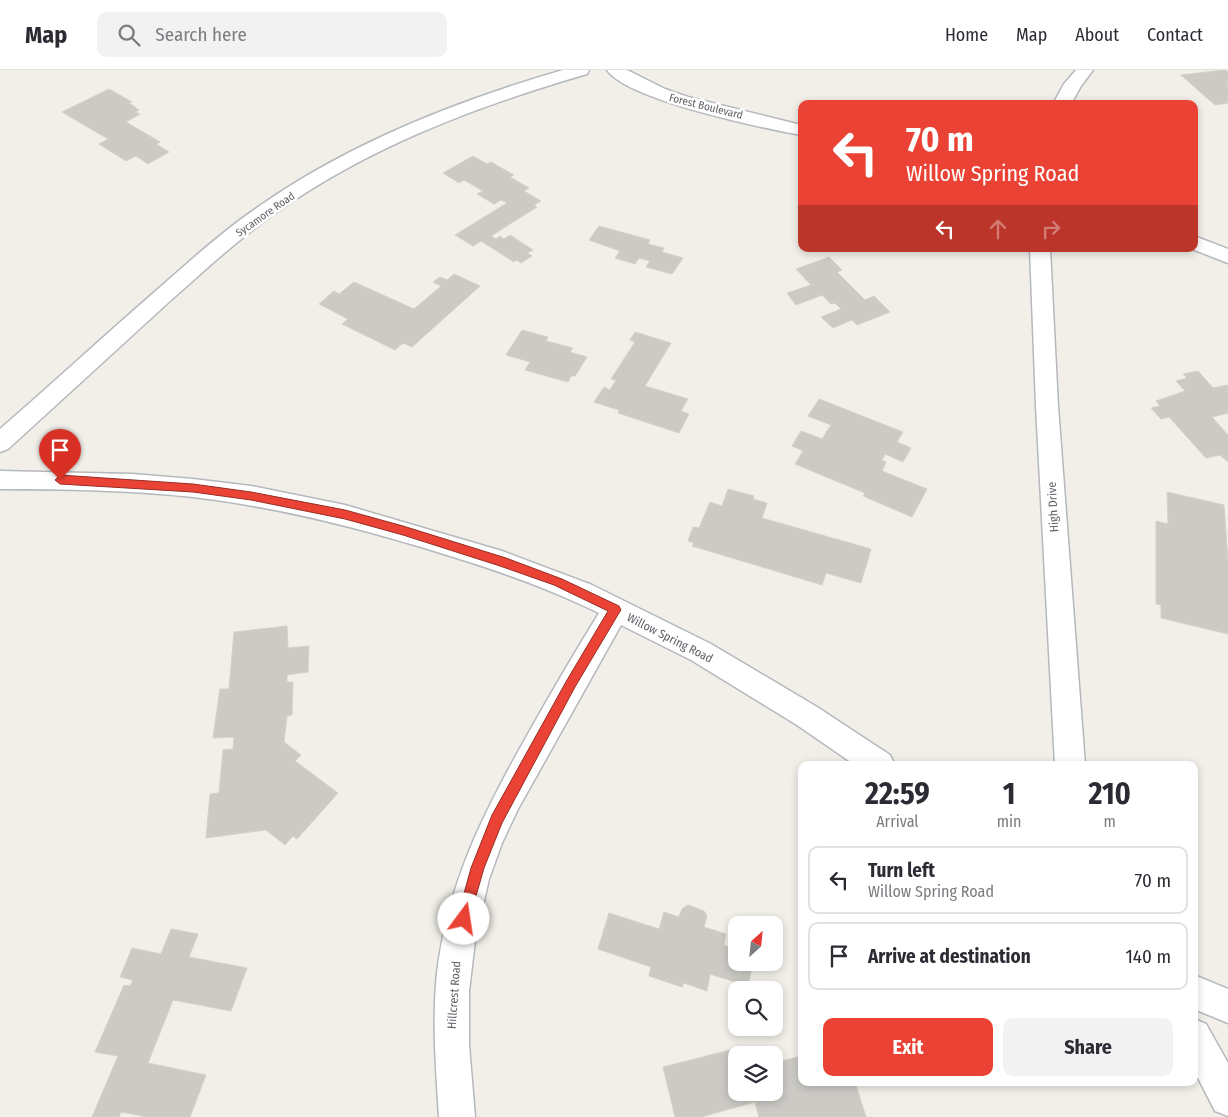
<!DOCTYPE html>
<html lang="en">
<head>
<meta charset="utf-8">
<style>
	body { margin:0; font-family:"Fira Sans Condensed",sans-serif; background:#f2f2f3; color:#2b2b33; height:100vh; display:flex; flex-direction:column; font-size:19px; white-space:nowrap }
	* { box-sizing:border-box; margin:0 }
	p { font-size:16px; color:#7c7c81 }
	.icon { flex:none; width:28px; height:28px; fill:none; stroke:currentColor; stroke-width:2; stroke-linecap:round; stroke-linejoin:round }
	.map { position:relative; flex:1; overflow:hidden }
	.side { position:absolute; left:798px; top:691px; width:400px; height:325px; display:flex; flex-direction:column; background:#fff; border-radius:10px; box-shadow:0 2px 8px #0003 }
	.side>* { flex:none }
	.banner { position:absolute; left:798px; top:30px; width:400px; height:152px; border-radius:10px; box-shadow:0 2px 8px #0003; background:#ea4335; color:#fff; overflow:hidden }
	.needle { width:32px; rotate:27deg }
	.fabs { position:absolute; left:728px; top:846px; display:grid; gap:10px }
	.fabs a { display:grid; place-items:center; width:55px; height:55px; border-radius:10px; background:#fff; box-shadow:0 2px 8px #0003; font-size:25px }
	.pin { position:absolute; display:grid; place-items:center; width:42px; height:42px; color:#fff; margin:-51px -21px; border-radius:50% 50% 50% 0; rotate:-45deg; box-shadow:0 0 5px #0007 }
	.pin .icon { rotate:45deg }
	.me { position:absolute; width:55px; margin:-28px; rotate:14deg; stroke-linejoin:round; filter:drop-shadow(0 0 4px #0008) }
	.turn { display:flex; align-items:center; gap:18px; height:105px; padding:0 25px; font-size:22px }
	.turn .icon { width:65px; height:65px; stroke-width:2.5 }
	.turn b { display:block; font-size:35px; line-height:42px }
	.lanes { display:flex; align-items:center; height:48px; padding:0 25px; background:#0003; justify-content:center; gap:25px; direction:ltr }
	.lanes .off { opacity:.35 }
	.eta { display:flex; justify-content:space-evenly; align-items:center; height:85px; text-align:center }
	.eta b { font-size:30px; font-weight:700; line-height:35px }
	.cta { display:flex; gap:10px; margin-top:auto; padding:10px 25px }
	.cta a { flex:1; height:58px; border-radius:10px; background:#ea4335; color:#fff; font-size:20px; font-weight:700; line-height:58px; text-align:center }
	.cta a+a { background:#f2f2f3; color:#2b2b33 }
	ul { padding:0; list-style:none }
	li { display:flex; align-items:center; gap:15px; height:68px; margin:0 10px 8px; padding:0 15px; border:2px solid #e1e1e2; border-radius:10px }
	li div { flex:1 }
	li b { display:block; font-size:19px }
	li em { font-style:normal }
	header { display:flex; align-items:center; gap:30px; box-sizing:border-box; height:70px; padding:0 25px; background:#fff; border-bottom:1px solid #e1e1e2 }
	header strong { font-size:24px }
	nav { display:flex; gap:28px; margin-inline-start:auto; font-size:18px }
	.search { width:350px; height:45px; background:#f2f2f3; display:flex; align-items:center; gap:12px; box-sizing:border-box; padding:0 18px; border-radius:10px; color:#7c7c81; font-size:19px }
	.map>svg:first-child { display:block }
	.building { fill:#cccac5; stroke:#d6d1c6 }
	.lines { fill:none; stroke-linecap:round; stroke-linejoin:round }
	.street-casing { stroke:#b5b8bc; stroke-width:3 }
	.street { fill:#fff; fill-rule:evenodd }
	.route { fill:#ea4335; stroke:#982c22 }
	.labels { text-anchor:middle; stroke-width:5; stroke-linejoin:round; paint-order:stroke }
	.far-street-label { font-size:11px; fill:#5f6368; stroke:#fff }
	.street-label { font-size:12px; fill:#5f6368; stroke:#fff }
</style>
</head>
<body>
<header>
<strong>Map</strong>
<div class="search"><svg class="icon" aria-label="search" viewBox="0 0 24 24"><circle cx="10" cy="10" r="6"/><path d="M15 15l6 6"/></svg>Search here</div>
<nav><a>Home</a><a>Map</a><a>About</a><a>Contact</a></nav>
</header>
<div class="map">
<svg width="1228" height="1047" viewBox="0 0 1228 1047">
	<rect width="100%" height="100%" fill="#f1efe8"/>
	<path class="building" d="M1225 0 1228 2V13H1226L1228 15V33L1215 35 1181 5Z
		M109 19 132 32 129 33 139 40 135 42 140 44 126 52 160 72 156 74 169 82 148 94 136 86 126 91 99 74 108 69 62 42Z
		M473 86 487 94 491 92 514 105 510 107 529 118 524 121 541 131 534 135 537 137 491 166 496 169 500 166 504 169 510 165 533 180 527 183 532 186 521 193 516 190 514 192 481 171 473 176 455 165 507 133 501 130 494 134 477 124 483 121 464 110 459 113 443 103Z
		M599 156 650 170 648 174 664 178 662 182 683 188 672 204 646 197 650 191 639 188 635 194 615 188 620 181 589 170Z
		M829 187 842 200 837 202 865 230 874 226 890 242 857 255 852 250 833 258 821 247 841 239 835 233 831 234 822 225 796 235 787 223 811 215 796 199Z
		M454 204 480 216 412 277 403 273 395 280 342 254 348 249 319 234 334 221 339 224 354 212 414 239 441 216 433 212 440 207 447 210Z
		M522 260 548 267 546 271 573 278 570 282 587 287 575 306H571L568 312 525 300 530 292 506 285Z
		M635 262 671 273 645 316 688 329 681 341 689 344 679 363 618 343 619 340 594 332 604 317 610 320 616 310 611 309 635 272 630 270Z
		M1198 301 1213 318 1228 315V343L1212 347 1228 365V392L1220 385 1206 388 1169 347 1161 349 1151 338 1160 336 1156 331 1185 321 1176 311 1187 308 1183 304Z
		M819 329 903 362 897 372 911 378 903 392 885 384 882 390 886 392 882 401 927 419 912 447 863 426 865 423 795 394 803 381 792 376 801 361 822 369 831 355 808 346Z
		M728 419 754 426 753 429 767 433 762 448 871 479 861 513 826 503 822 515 692 476 694 473 688 471 693 457 699 458 710 432 722 436Z
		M1167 422 1224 435 1228 491V564L1161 548V535L1156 534V451L1168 454Z
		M287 556 288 578 309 576 308 602 287 605V612H293L292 645 287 646 284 672 301 685 295 691 338 723 297 769 293 766 285 775 266 760 206 768 210 724 219 723 223 680 233 679 234 667 213 668 220 619H229L234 562Z
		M688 835 704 841 707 846 704 857 726 864 724 875 736 879V892H753L748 916 710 904 707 921 684 913 682 917 649 906 651 897 598 879 609 843 659 859 664 842 679 847 682 839Z
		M171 859 198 864 189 887 247 898 231 941 173 930 148 993 206 1005 190 1047H147L121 1042 119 1047H92L118 986 95 982 124 915 130 916 133 910 120 907 132 878 161 884Z
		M734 979 736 986V1022H774V993L801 986V1012H855L866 1047H759L755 1032 701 1047H675L663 997Z"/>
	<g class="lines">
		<g class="street-casing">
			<path id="street" d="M563 0H589L587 4C477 36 368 77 274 144 237 170 204 201 170 231 116 280 62 330 8 379L0 382V359C53 313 105 265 158 219 191 190 224 160 261 135 352 72 457 31 563 0Z
				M607 0H627L665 19 688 27 801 55V65C763 58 627 30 607 0Z
				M1076 0H1093L1081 16 1071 34H1053L1064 14Z
				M1194 166 1228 179V193L1192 179H1194Z
				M1030 179H1050L1058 336 1085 695H1055L1036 336Z
				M0 401 132 404 193 409 251 416 345 435 502 481 592 515 711 574 817 637 890 685 895 695H855L797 655 691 590 621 555 518 739 502 773 489 809 475 871 469 921V975L475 1047H439C436 999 432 951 437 903 448 814 481 748 524 671 548 628 573 585 599 543 550 519 499 501 447 485 364 459 279 437 193 427 129 420 64 419 0 419Z
				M1194 905 1228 919V953L1194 939Z
				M1194 949 1206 954 1228 993V1046L1215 1041 1194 1000Z"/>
		</g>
		<use href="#street" class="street"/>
	</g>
	<path class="route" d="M60 405 193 414 251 422 345 440 403 456 506 488 562 509 619 536 621 540 619 543 575 617 502 753 484 798 468 854 464 856 459 854 457 849 471 798 492 745 567 610 608 541 554 515 500 496 403 465 345 449 251 430 193 422 60 414 55 410Z"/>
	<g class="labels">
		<g class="far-street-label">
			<text transform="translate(706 36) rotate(14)" y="4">Forest Boulevard</text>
			<text transform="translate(265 144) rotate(-35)" y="4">Sycamore Road</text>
		</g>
		<g class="street-label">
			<text transform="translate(1053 437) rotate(-93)" y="4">High Drive</text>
			<text transform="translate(670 568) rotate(27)" y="4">Willow Spring Road</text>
			<text transform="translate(454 925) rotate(-86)" y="4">Hillcrest Road</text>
		</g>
	</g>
</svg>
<div class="fabs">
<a><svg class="needle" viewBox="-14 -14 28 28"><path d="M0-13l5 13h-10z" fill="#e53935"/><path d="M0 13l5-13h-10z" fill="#7c7c81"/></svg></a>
<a><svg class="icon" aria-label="search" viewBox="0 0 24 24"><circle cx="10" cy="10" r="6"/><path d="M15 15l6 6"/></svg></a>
<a><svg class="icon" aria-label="layers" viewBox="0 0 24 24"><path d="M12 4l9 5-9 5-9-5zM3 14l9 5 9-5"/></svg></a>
</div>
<div class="pin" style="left:60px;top:410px;background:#d93025"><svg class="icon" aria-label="arrive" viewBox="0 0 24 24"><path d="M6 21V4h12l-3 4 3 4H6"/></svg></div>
<svg class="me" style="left:464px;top:849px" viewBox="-20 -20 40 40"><circle r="19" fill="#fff"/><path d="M0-13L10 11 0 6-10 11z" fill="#ea4335"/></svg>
<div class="banner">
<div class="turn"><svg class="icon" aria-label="left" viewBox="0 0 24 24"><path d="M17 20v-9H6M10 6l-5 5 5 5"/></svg><div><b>70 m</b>Willow Spring Road</div></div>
<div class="lanes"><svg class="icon" aria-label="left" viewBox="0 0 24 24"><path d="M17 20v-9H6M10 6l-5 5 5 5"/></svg><svg class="icon off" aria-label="ahead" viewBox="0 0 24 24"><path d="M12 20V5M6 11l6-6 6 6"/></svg><svg class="icon off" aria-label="right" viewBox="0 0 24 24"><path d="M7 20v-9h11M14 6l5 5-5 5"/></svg></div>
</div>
<section class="side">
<div class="eta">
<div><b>22:59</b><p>Arrival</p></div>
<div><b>1</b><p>min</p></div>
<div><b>210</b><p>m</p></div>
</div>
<ul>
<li><svg class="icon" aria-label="left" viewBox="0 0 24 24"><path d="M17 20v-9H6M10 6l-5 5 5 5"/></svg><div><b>Turn left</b><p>Willow Spring Road</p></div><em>70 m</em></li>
<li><svg class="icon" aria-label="arrive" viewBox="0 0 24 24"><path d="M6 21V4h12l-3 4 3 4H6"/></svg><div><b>Arrive at destination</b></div><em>140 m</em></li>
</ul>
<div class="cta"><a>Exit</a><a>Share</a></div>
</section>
</div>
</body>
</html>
